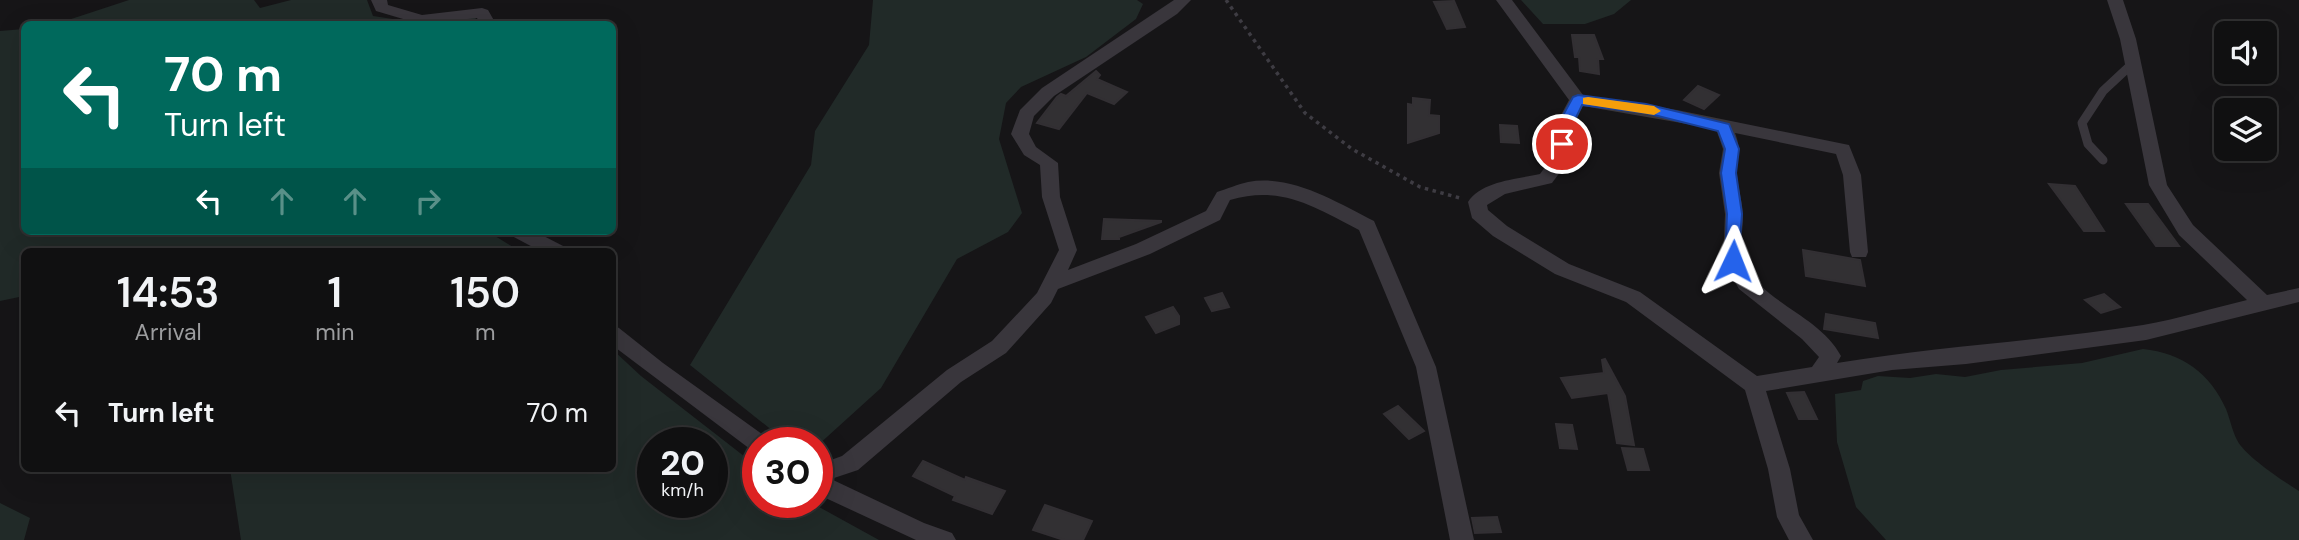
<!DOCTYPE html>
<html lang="en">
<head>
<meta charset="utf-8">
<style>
	body { margin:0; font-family:"DM Sans",sans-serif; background:#1e1e1f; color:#f1f3f6; height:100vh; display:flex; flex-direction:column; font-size:26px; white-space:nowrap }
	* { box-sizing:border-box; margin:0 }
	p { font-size:23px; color:#9c9d9f }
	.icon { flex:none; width:38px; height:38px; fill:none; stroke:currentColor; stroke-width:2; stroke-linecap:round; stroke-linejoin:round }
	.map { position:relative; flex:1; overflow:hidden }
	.details { position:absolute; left:21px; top:248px; width:595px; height:224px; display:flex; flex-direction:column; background:#101011; border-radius:10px; box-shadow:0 7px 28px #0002,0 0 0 2px #303031 }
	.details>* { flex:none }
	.banner { position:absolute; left:21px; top:21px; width:595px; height:214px; border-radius:10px; box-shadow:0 7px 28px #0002,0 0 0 2px #303031; background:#00695c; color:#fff; overflow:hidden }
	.tools { position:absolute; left:2214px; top:21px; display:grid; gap:14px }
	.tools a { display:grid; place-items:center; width:63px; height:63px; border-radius:10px; background:#101011; box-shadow:0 7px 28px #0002,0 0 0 2px #303031; font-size:35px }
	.speed { position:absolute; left:637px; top:427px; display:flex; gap:14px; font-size:35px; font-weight:700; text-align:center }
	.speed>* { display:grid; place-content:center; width:91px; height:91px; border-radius:50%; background:#101011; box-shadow:0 7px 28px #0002,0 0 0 2px #303031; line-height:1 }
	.speed small { font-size:18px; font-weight:400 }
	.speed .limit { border:10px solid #d22; background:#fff; color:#111 }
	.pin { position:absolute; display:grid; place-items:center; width:60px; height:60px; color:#fff; margin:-30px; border:4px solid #fff; border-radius:50%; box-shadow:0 2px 7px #0007 }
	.me { position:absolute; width:77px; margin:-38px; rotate:2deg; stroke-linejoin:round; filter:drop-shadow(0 0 5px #0008) }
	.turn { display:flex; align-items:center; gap:24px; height:147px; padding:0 28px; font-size:32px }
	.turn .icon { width:91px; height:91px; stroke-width:2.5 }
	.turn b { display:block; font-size:49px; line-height:60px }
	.lanes { display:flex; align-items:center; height:66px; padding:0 28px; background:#0003; justify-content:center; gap:35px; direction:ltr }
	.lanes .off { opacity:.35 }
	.eta { display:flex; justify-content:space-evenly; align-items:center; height:119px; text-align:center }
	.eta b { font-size:42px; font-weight:600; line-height:49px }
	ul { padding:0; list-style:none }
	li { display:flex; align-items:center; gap:21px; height:91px; padding:0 28px }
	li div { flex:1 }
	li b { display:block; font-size:26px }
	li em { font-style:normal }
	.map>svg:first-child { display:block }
	.green { fill:#212a28; fill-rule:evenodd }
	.building { fill:#323033; stroke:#322f33; stroke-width:2 }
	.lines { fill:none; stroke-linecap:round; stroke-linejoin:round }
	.path { stroke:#3e3c43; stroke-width:3.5; stroke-dasharray:3.5 4.5; stroke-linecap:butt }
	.service { stroke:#39363c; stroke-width:9 }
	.minor { fill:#39363c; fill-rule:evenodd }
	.route { fill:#2563eb; stroke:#184099; stroke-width:2 }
	.slow { fill:#f59e0b }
</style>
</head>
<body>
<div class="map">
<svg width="2299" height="540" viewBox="0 0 2299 540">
	<rect width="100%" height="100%" fill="#161517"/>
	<path class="green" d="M129 0H254L260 8 291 0H367L373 16 419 23 474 17 482 24H56Z
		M873 0H1137L1143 4 1136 19 1086 57 1021 87 1006 103 999 139 1022 213 1008 232 957 259 881 388 817 446V443H788L690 365 811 165 815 131 869 45Z
		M1521 0H1631L1614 14 1585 24H1543Z
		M24 29V231H487L521 252H24V296L0 301V31Z
		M2143 349C2182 353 2210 373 2226 409 2230 419 2232 430 2237 440 2245 456 2283 481 2299 491V540H1886L1856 507 1837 442 1835 394 1861 390 1863 381 1878 376 1910 378 1936 374 1965 377 2001 370 2082 363Z
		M613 350 641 376 758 467V502H810L879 540H241L230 469H612ZM653 443H712V502H653Z
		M0 503 30 518 24 540H0Z"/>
	<path class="building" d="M1454 1 1465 27 1447 29 1434 2Z
		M1572 35H1594L1603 59H1598L1599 74 1580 71 1579 57H1575Z
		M1096 71 1100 75 1097 79 1127 92 1114 104 1087 93 1059 129 1037 123 1057 97 1061 94 1066 96Z
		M1698 86 1719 95 1704 109 1684 100Z
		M1413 98 1430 100 1429 115 1439 116V133L1408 143V104L1413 105Z
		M1500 125 1517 126 1519 143 1501 142Z
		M2049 184 2075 186 2104 231H2084Z
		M2126 204H2148L2179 246H2156Z
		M1104 219 1161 221V222L1119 237V239H1102Z
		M1803 250 1860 260 1865 286 1806 276Z
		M1222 293 1229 307 1212 311 1205 298Z
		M2104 294 2120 307 2101 313 2085 300Z
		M1173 307 1179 316V324L1156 333 1146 317Z
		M1826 314 1875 323 1878 338 1824 329Z
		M1605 359 1625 396 1634 445 1617 443 1608 393 1572 398 1561 378 1604 373 1602 360Z
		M1804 392 1817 419H1799L1787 393Z
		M1398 406 1424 431 1409 439 1384 414Z
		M1556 424 1572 425 1577 449 1560 448Z
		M1622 448 1643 449 1649 470H1628Z
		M923 461 965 480 966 477 1005 491 992 514 953 500 955 496 913 476Z
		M1045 505 1092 521 1083 540H1064L1033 530Z
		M1497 517 1501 532 1475 533 1472 518Z"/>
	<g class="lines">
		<path class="path" d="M1226 0 1305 113 1352 149 1420 187 1460 198"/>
		<path class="service" d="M2103 160 2088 144 2082 123 2103 91 2132 64"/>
		<path class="minor" d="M371 0H387L388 5 422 15 482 8 488 10 496 24H480L477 18 420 24 376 11Z
			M1174 0H1191L1177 14 1054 96 1034 116 1029 134 1036 147 1058 163 1060 197 1077 250 1068 270 1136 244 1206 211 1217 192C1227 189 1238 184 1248 182 1292 174 1336 202 1374 221L1436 367 1474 540H1450L1416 367 1359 230C1314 207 1282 185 1230 200L1220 220 1150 254 1058 289 1051 303 1006 353 961 382 858 470 831 479 924 523 952 533 956 540H916L817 494V465L842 456 947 370 992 341 1037 293 1059 250 1042 197 1040 165 1024 155 1011 134 1020 110 1042 88Z
			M1496 0H1512L1583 95 1677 110 1849 145 1861 175 1868 252 1866 257H1852L1850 252 1843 175 1836 154 1735 133C1743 154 1736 156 1737 175 1738 189 1743 203 1743 217 1743 231 1738 253 1745 265 1765 304 1820 316 1841 356L1837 363C1939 346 2042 341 2143 325 2178 319 2213 308 2247 300L2179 235 2149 185 2120 39 2107 0H2123L2136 39 2167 185 2193 225 2267 295 2299 288V302L2146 340 1966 364 1892 370 1766 391 1790 469 1799 515 1813 540H1789L1777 517 1768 469 1745 390 1626 302 1555 274 1493 236 1472 218 1468 202C1481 181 1518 179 1540 174L1551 159 1554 128 1569 100ZM1583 106 1716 129 1723 149 1719 173 1725 214 1723 261 1739 289 1802 339 1819 357 1812 367 1757 376 1640 292 1569 264 1507 226 1488 210 1487 205 1505 194 1552 183 1569 160 1572 128Z
			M510 231H534L565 247 567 252H542L512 236Z
			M612 325 619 328 663 363 766 437 769 443H758V452L750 449 612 345Z"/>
	</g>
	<path class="route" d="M1578 95 1646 104 1729 124 1739 149 1736 173 1742 214 1738 265H1727L1725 261 1727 214 1721 173 1725 149 1718 131 1646 113 1582 105 1571 128 1567 147H1557L1556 128 1573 97Z"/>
	<path class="slow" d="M1588 97 1654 106 1661 111 1654 115 1583 104V98Z"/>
</svg>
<div class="tools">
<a><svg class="icon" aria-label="sound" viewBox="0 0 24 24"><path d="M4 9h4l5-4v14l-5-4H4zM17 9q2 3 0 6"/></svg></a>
<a><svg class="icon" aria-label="layers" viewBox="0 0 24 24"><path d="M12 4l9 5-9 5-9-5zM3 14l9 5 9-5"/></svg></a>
</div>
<div class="speed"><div>20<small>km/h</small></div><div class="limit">30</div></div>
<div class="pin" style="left:1562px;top:144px;background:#d93025"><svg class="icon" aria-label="arrive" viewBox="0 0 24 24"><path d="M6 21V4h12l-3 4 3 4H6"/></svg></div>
<svg class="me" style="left:1733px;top:261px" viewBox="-20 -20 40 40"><path d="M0-17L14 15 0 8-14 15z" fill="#2563eb" stroke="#fff" stroke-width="4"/></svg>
<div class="banner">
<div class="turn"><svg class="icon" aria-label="left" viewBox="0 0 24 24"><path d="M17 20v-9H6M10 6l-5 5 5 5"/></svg><div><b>70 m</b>Turn left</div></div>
<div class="lanes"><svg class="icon" aria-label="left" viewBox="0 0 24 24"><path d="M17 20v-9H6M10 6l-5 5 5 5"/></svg><svg class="icon off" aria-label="ahead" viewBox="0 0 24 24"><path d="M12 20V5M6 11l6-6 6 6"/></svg><svg class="icon off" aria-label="ahead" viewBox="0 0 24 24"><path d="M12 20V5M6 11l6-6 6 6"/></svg><svg class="icon off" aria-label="right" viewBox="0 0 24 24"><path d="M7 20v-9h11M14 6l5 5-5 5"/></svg></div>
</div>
<section class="details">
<div class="eta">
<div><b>14:53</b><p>Arrival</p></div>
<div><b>1</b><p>min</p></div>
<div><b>150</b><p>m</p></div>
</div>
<ul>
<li><svg class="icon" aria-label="left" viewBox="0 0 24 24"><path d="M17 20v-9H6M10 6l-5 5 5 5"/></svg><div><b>Turn left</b></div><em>70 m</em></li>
</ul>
</section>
</div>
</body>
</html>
